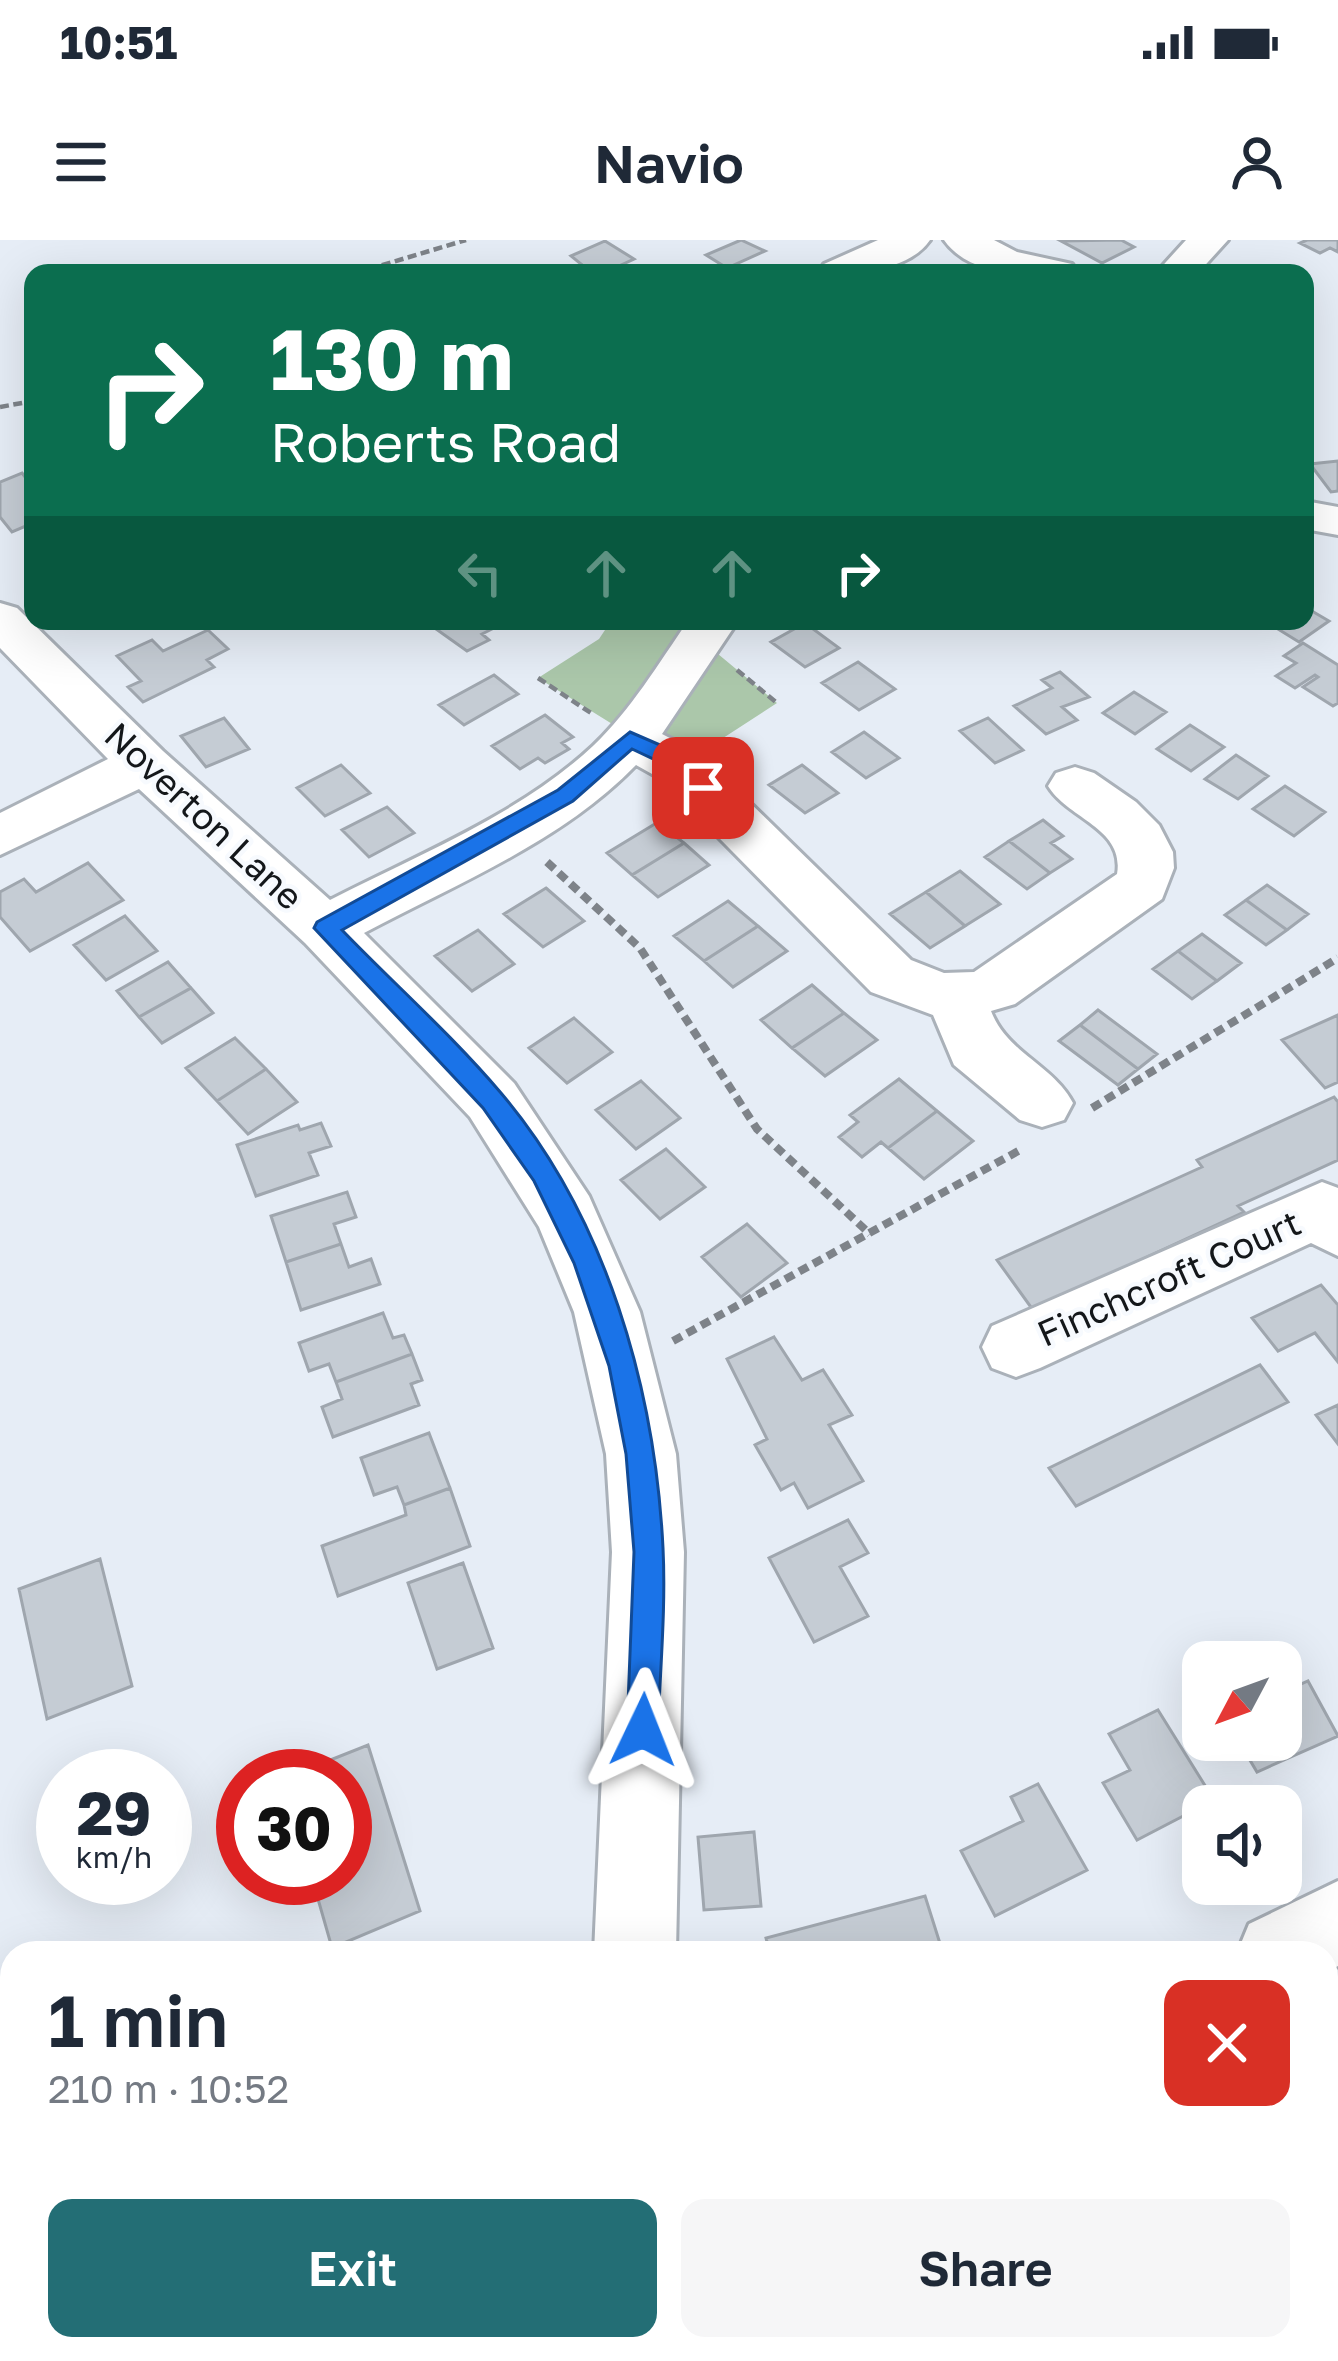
<!DOCTYPE html>
<html lang="en">
<head>
<meta charset="utf-8">
<style>
	body { margin:0; font-family:"Golos Text",sans-serif; background:#f6f6f7; color:#1f2937; height:100vh; display:flex; flex-direction:column; font-size:45px; white-space:nowrap }
	* { box-sizing:border-box; margin:0 }
	p { font-size:39px; color:#747a83 }
	.icon { flex:none; width:66px; height:66px; fill:none; stroke:currentColor; stroke-width:2; stroke-linecap:round; stroke-linejoin:round }
	.map { position:relative; flex:1; overflow:hidden }
	.panel { position:absolute; left:0px; top:1701px; width:1338px; height:420px; display:flex; flex-direction:column; background:#fff; border-radius:36px 36px 0 0; box-shadow:0 12px 48px #0002 }
	.panel>* { flex:none }
	.guide { position:absolute; left:24px; top:24px; width:1290px; height:366px; border-radius:24px; box-shadow:0 12px 48px #0002; background:#0b6e4f; color:#fff; overflow:hidden }
	.needle { width:78px; rotate:229deg }
	.fabs { position:absolute; left:1182px; top:1401px; display:grid; gap:24px }
	.fabs a { display:grid; place-items:center; width:120px; height:120px; border-radius:24px; background:#fff; box-shadow:0 12px 48px #0002; font-size:60px }
	.speed { position:absolute; left:36px; top:1509px; display:flex; gap:24px; font-size:60px; font-weight:700; text-align:center }
	.speed>* { display:grid; place-content:center; width:156px; height:156px; border-radius:50%; background:#fff; box-shadow:0 12px 48px #0002; line-height:1 }
	.speed small { font-size:30px; font-weight:400 }
	.speed .limit { border:18px solid #d22; background:#fff; color:#111 }
	.pin { position:absolute; display:grid; place-items:center; width:102px; height:102px; color:#fff; margin:-51px; border-radius:24px; box-shadow:0 6px 18px #0006 }
	.me { position:absolute; width:132px; margin:-66px; rotate:2deg; stroke-linejoin:round; filter:drop-shadow(0 0 9px #0008) }
	.turn { display:flex; align-items:center; gap:42px; height:252px; padding:0 48px; font-size:54px }
	.turn .icon { width:156px; height:156px; stroke-width:2.5 }
	.turn b { display:block; font-size:84px; line-height:102px }
	.lanes { display:flex; align-items:center; height:114px; padding:0 48px; background:#0003; justify-content:center; gap:60px; direction:ltr }
	.lanes .off { opacity:.35 }
	.round { display:grid; place-items:center; flex:none; width:126px; height:126px; border-radius:24px; background:#f6f6f7 }
	.headline { display:flex; align-items:center; justify-content:space-between; height:204px; padding:0 48px }
	h1 { font-size:72px; font-weight:600; line-height:90px }
	.action { display:flex; gap:24px; margin-top:auto; padding:24px 48px }
	.action a { flex:1; height:138px; border-radius:24px; background:#236e75; color:#fff; font-size:48px; font-weight:600; line-height:138px; text-align:center }
	.action a+a { background:#f6f6f7; color:#1f2937 }
	.status { display:flex; justify-content:space-between; align-items:center; height:84px; padding:0 60px; background:#fff; direction:ltr }
	.status svg { height:33px; fill:currentColor }
	header { display:flex; justify-content:space-between; align-items:center; height:156px; padding:0 48px; background:#fff; font-size:54px; font-weight:600 }
	.map>svg:first-child { display:block }
	.green { fill:#abc7aa }
	.building { fill:#c5ccd4; stroke:#9fa6ae; stroke-width:3 }
	.lines { fill:none; stroke-linecap:round; stroke-linejoin:round }
	.minor-casing { stroke:#aab1b9; stroke-width:6 }
	.path-far1 { stroke:#7e8389; stroke-width:4.5; stroke-dasharray:9 4.5; stroke-linecap:butt }
	.path { stroke:#7e8389; stroke-width:8; stroke-dasharray:10 6; stroke-linecap:butt }
	.minor { fill:#fff; fill-rule:evenodd }
	.route { fill:#1a73e8; stroke:#114b97; stroke-width:3 }
	.labels { text-anchor:middle; stroke-width:9; stroke-linejoin:round; paint-order:stroke }
	.street-label { font-size:36px; fill:#14171a; stroke:#f7fafe }
</style>
</head>
<body>
<div class="status"><b>10:51</b><svg viewBox="0 0 49 12"><path d="M0 12V9h3v3zM5 12V6h3v6zM10 12V3h3v9zM15 12V0h3v12zM26 1h20v11H26zM47 4h2v5h-2z"/></svg></div>
<header><svg class="icon" aria-label="menu" viewBox="0 0 24 24"><path d="M4 6h16M4 12h16M4 18h16"/></svg>Navio<svg class="icon" aria-label="person" viewBox="0 0 24 24"><circle cx="12" cy="8" r="4"/><path d="M4 21q1-7 8-7t8 7"/></svg></header>
<div class="map">
<svg width="1338" height="2121" viewBox="0 0 1338 2121">
	<rect width="100%" height="100%" fill="#e6edf6"/>
	<path class="green" d="M611 381H713L700 399 777 463 680 526 538 438 599 399Z"/>
	<path class="building" d="M741 0 765 11 727 28 706 15Z
		M1121 0 1134 7 1102 23 1061 1Z
		M1307 0H1338V12L1330 8 1320 13 1300 3Z
		M605 1 634 19 617 27 622 30 615 33H592L571 16Z
		M1338 221V251L1331 252 1310 224Z
		M22 233 33 247V283L12 292 0 277V242Z
		M1305 367 1329 381 1299 402 1273 386 1280 381H1305Z
		M435 381H508L482 394 489 400 467 411 429 384Z
		M805 383 839 408 805 427 771 402Z
		M208 390 228 409 207 420 214 427 143 462 128 447 141 441 117 416 152 400 163 411Z
		M1303 403 1338 425V463L1333 466 1303 447 1318 437 1315 435 1295 448 1276 436 1296 423 1284 416Z
		M858 422 895 449 859 470 822 443Z
		M1060 432 1089 457 1062 467 1077 480 1046 494 1014 466 1052 448 1042 440Z
		M494 435 518 454 464 485 439 465Z
		M1134 452 1166 472 1135 494 1103 473Z
		M545 475 573 497 562 503 569 509 545 523 538 518 520 529 492 506Z
		M224 478 249 509 206 527 181 496Z
		M988 478 1023 510 995 523 960 491Z
		M1190 485 1224 507 1191 531 1157 509Z
		M864 492 899 518 866 538 832 512Z
		M1236 515 1268 536 1238 559 1205 539Z
		M341 525 370 553 325 576 297 548Z
		M802 525 838 553 805 573 769 545Z
		M1285 546 1325 572 1294 596 1253 569Z
		M387 567 414 593 369 617 342 590Z
		M1043 580 1063 596 1051 603 1072 619 1050 633 1009 601Z
		M658 582 684 603 632 635 607 613Z
		M1009 601 1050 633 1027 649 985 617Z
		M684 603 709 625 658 657 632 635Z
		M88 623 123 660 30 711 0 677V652L24 639 36 652Z
		M960 631 1000 664 965 686 926 652Z
		M1267 645 1308 674 1287 690 1246 660Z
		M546 648 584 681 543 707 504 674Z
		M926 652 965 686 930 708 890 674Z
		M1246 660 1287 690 1266 705 1225 675Z
		M728 661 758 686 704 721 674 696Z
		M125 676 157 711 106 740 74 705Z
		M758 686 787 711 733 747 704 721Z
		M478 690 514 724 472 751 435 716Z
		M1202 694 1241 723 1217 741 1178 711Z
		M1178 711 1217 741 1192 759 1153 729Z
		M168 722 191 748 139 777 117 751Z
		M812 745 844 773 792 808 761 780Z
		M191 748 213 773 162 803 139 777Z
		M1098 770 1157 814 1138 829 1080 785Z
		M844 773 877 800 825 836 792 808Z
		M1338 775V842L1325 848 1282 800Z
		M574 778 612 812 567 843 529 808Z
		M1080 785 1138 829 1118 845 1059 801Z
		M235 798 266 829 217 861 186 828Z
		M266 829 297 862 248 894 217 861Z
		M899 839 937 871 888 908 881 902 862 917 839 897 858 882 850 875Z
		M641 841 680 878 636 909 596 870Z
		M1334 857 1338 862V920L1238 966 1244 972 1033 1070 997 1020 1202 927 1197 920Z
		M937 871 973 901 924 939 888 908Z
		M321 883 331 906 309 913 318 935 256 956 237 905 298 885 300 890Z
		M666 909 705 947 660 979 621 940Z
		M347 952 356 977 334 984 341 1004 286 1022 271 976Z
		M747 984 787 1023 741 1057 702 1017Z
		M341 1004 349 1027 371 1019 380 1044 301 1070 286 1022Z
		M1321 1045 1338 1065V1122L1315 1093 1278 1111 1252 1078Z
		M383 1073 393 1098 404 1095 412 1114 336 1142 329 1124 309 1131 299 1103Z
		M774 1097 802 1140 823 1130 852 1175 829 1185 863 1241 808 1268 794 1243 781 1250 755 1205 767 1199 727 1119Z
		M412 1114 422 1140 411 1144 419 1165 333 1197 322 1167 342 1159 336 1142Z
		M1260 1125 1288 1162 1076 1266 1049 1228Z
		M1338 1165V1204L1316 1175Z
		M429 1193 450 1248 404 1265 397 1247 374 1255 361 1218Z
		M450 1248 470 1306 338 1356 322 1306 406 1275 404 1265Z
		M848 1280 868 1313 840 1327 868 1376 814 1402 769 1318Z
		M100 1319 132 1446 47 1479 19 1349Z
		M463 1323 493 1408 437 1429 408 1343Z
		M1308 1441 1338 1496 1257 1532 1238 1500H1281V1453Z
		M1158 1470 1214 1560 1137 1600 1103 1543 1130 1530 1109 1494Z
		M368 1505 420 1671 332 1708 312 1638H345V1536H290Z
		M1038 1544 1087 1630 995 1676 961 1611 1023 1581 1011 1557Z
		M754 1592 761 1666 704 1670 698 1597Z
		M925 1656 943 1713H770L766 1698Z
		M1338 1911V2006L1326 1984V1918Z
		M1326 2083 1338 2121H1240L1235 2109H1326Z
		M323 2109H437L441 2121H327Z
		M859 2109H1030L1033 2120 862 2121Z
		M1065 2109H1210L1183 2121H1070Z"/>
	<g class="lines">
		<g class="minor-casing">
			<path id="minor" d="M878 0H930C907 33 854 33 818 33L824 24Z
				M944 0H994L1017 12 1072 24 1078 33C1035 33 973 41 944 0Z
				M1186 0H1228L1198 33H1156Z
				M1305 261 1338 267V295L1305 289Z
				M0 363 17 368 163 511 330 660C419 614 519 575 593 506 631 470 658 424 688 381H738L662 494 699 513 911 720 944 733 974 732 1117 634C1125 588 1068 579 1048 546L1056 533 1075 527 1094 533 1136 562 1159 585 1173 612 1174 628 1162 659 1015 764 991 771C1007 813 1053 825 1073 863L1064 880 1042 887 1020 880 954 825 933 775 871 752 661 539 636 525C563 601 456 644 364 693L514 843 589 956 640 1072 676 1214 684 1312 676 1713H594L612 1312 606 1214 574 1072 539 987 470 877 305 703 139 549 0 615V573L108 519 0 408Z
				M1322 942 1338 948V1016L1311 1003 1040 1128 1016 1137 992 1128 982 1107 992 1086Z
				M1338 1641V1726L1326 1732V1713H1237L1249 1684Z
				M79 2109H182L187 2121H84Z
				M576 2109H668L667 2121H575Z"/>
		</g>
		<path class="path-far1" d="M356 33 466 0
			M0 167 33 161
			M737 430 777 463
			M538 438 594 475"/>
		<path class="path" d="M547 622 640 708 757 889 870 994
			M1092 868 1338 718
			M673 1101 1022 909"/>
		<use href="#minor" class="minor"/>
	</g>
	<path class="route" d="M630 492 681 514 711 542V553H695L666 525 632 509 573 561 342 690C394 744 452 795 501 853 606 977 655 1148 663 1308 666 1368 660 1430 658 1490L654 1501 643 1506 631 1501 627 1490 634 1312 626 1214 609 1126 574 1023 534 941 483 868 314 688 317 682 558 550Z"/>
	<g class="labels">
		<g class="street-label">
			<text transform="translate(204 576) rotate(43)" y="13">Noverton Lane</text>
			<text transform="translate(1169 1038) rotate(-24)" y="13">Finchcroft Court</text>
		</g>
	</g>
</svg>
<div class="fabs">
<a><svg class="needle" viewBox="-14 -14 28 28"><path d="M0-13l5 13h-10z" fill="#e53935"/><path d="M0 13l5-13h-10z" fill="#747a83"/></svg></a>
<a><svg class="icon" aria-label="sound" viewBox="0 0 24 24"><path d="M4 9h4l5-4v14l-5-4H4zM17 9q2 3 0 6"/></svg></a>
</div>
<div class="speed"><div>29<small>km/h</small></div><div class="limit">30</div></div>
<div class="pin" style="left:703px;top:548px;background:#d93025"><svg class="icon" aria-label="arrive" viewBox="0 0 24 24"><path d="M6 21V4h12l-3 4 3 4H6"/></svg></div>
<svg class="me" style="left:643px;top:1490px" viewBox="-20 -20 40 40"><path d="M0-17L14 15 0 8-14 15z" fill="#1a73e8" stroke="#fff" stroke-width="4"/></svg>
<div class="guide">
<div class="turn"><svg class="icon" aria-label="right" viewBox="0 0 24 24"><path d="M7 20v-9h11M14 6l5 5-5 5"/></svg><div><b>130 m</b>Roberts Road</div></div>
<div class="lanes"><svg class="icon off" aria-label="left" viewBox="0 0 24 24"><path d="M17 20v-9H6M10 6l-5 5 5 5"/></svg><svg class="icon off" aria-label="ahead" viewBox="0 0 24 24"><path d="M12 20V5M6 11l6-6 6 6"/></svg><svg class="icon off" aria-label="ahead" viewBox="0 0 24 24"><path d="M12 20V5M6 11l6-6 6 6"/></svg><svg class="icon" aria-label="right" viewBox="0 0 24 24"><path d="M7 20v-9h11M14 6l5 5-5 5"/></svg></div>
</div>
<section class="panel">
<div class="headline"><div><h1>1 min</h1><p>210 m · 10:52</p></div><a class="round" style="background:#d93025;color:#fff"><svg class="icon" aria-label="close" viewBox="0 0 24 24"><path d="M6 6l12 12M18 6L6 18"/></svg></a></div>
<div class="action"><a>Exit</a><a>Share</a></div>
</section>
</div>
</body>
</html>
